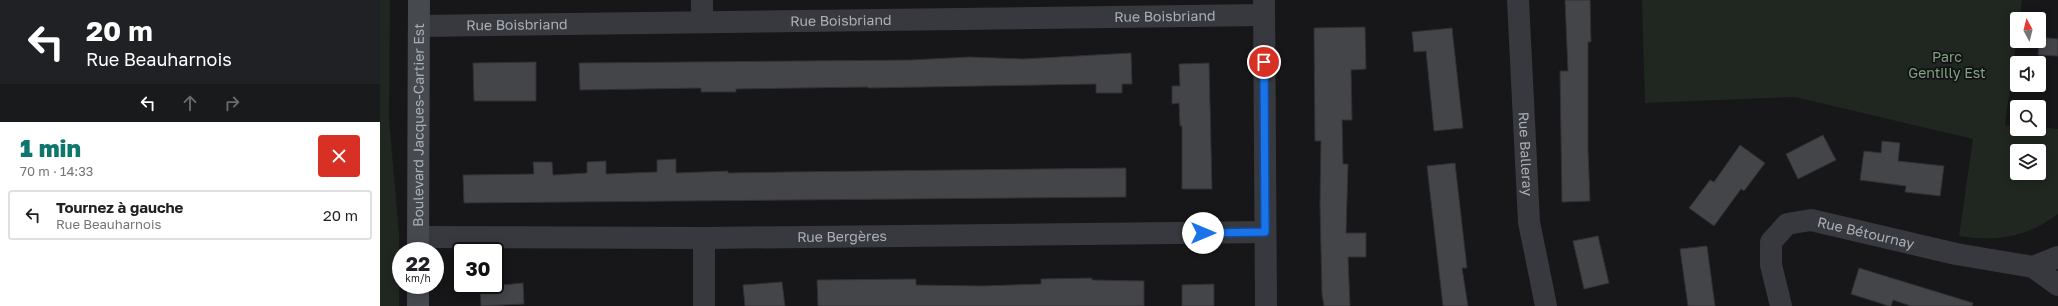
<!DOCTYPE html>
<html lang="fr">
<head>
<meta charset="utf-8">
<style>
	body { margin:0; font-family:"Golos Text",sans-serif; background:#f6f6f6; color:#202124; height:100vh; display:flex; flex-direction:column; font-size:15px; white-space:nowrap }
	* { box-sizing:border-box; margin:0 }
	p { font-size:13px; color:#757577 }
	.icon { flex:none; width:22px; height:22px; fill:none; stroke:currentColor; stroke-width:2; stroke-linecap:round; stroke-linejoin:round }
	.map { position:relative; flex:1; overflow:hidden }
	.panel { display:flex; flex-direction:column; background:#fff; width:380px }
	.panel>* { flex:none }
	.banner { background:#202124; color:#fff; overflow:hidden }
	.needle { width:26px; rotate:353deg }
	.tools { position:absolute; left:1630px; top:12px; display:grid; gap:8px }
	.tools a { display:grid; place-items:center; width:36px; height:36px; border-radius:4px; background:#fff; box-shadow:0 2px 10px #0003; font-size:20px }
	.speed { position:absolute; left:12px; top:242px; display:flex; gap:8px; font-size:20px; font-weight:700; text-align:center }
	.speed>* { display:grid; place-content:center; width:52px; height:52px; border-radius:50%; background:#fff; box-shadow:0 2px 10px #0003; line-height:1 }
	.speed small { font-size:10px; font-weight:400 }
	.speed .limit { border:2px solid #111; border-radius:6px; background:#fff; color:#111 }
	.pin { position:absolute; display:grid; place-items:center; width:34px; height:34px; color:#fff; margin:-17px; border:2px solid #fff; border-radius:50%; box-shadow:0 1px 4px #0007 }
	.me { position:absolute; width:44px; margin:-22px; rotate:90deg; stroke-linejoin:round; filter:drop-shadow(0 0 3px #0008) }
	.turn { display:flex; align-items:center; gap:14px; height:84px; padding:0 20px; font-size:18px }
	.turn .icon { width:52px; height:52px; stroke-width:2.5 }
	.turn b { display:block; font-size:28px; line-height:34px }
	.lanes { display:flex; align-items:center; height:38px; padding:0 20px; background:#0003; justify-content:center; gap:20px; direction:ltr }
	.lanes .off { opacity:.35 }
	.round { display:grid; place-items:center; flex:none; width:42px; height:42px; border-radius:4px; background:#f6f6f6 }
	.summary { display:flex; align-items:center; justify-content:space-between; height:68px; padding:0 20px }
	h1 { font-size:24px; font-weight:800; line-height:30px; color:#0f766e }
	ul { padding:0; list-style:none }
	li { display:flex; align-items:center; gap:12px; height:50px; margin:0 8px 6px; padding:0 12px; border:2px solid #e0e0e0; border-radius:4px }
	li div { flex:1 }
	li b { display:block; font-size:15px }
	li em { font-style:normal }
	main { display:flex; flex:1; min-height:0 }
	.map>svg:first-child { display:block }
	.green { fill:#1f2720; fill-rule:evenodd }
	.building { fill:#444549; stroke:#313135 }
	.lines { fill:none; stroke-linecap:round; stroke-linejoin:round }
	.minor { stroke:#38393e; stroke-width:22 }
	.secondary { stroke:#46494e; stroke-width:22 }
	.route-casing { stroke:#114b97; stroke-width:10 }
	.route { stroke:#1a73e8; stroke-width:7 }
	.labels { text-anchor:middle; stroke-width:3.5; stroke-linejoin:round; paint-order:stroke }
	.street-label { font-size:14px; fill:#aaafb8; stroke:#121214 }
	.park-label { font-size:14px; fill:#82a283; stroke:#121214 }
</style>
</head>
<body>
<main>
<section class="panel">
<div class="banner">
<div class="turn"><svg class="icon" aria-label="left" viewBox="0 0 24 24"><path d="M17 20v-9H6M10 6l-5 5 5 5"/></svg><div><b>20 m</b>Rue Beauharnois</div></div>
<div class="lanes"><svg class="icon" aria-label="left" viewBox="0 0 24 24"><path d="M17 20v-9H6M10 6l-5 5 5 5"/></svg><svg class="icon off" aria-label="ahead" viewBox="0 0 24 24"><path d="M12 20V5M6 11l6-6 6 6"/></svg><svg class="icon off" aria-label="right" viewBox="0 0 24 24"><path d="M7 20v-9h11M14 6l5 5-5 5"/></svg></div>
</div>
<div class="summary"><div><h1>1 min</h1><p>70 m · 14:33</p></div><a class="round" style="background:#d93025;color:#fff"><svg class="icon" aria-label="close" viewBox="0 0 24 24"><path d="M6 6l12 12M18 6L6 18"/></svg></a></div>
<ul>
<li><svg class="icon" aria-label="left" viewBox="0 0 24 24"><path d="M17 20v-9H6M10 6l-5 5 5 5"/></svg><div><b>Tournez à gauche</b><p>Rue Beauharnois</p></div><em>20 m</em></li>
</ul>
</section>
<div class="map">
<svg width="1678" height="306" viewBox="0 0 1678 306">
	<rect width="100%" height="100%" fill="#171719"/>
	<path class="green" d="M0 0H10L9 118 19 234V306H0Z
		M1262 0H1642L1640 19H1637V37L1625 125 1637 126V129H1659V127L1678 129V214C1648 237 1616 242 1579 236L1593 139 1415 97 1265 103ZM1637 151H1659V173H1637Z"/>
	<path class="building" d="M1185 0H1210L1211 42H1208V151L1210 201 1182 202 1180 71H1188Z
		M985 27 986 69 971 70 972 120H962L963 164H968L966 233H986V257H968L970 306H944L942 294 940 205 941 141H935L934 28Z
		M1072 28 1083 128 1054 131 1046 51 1034 52 1032 32Z
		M1659 37 1678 39V56L1658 55Z
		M751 53 752 84H742V93H716V84L488 88V87L356 89V92H321V88L200 90 199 63 531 60 589 57 643 59Z
		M156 62V101H94L93 63Z
		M829 63 832 189H802V126H800L799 103 792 104V86H800L799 64Z
		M1443 135 1456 160 1418 179 1406 154Z
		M1502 141 1520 143 1518 161 1564 166 1560 196 1525 192 1526 186 1480 180 1484 151 1501 153Z
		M1360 145 1385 163 1364 191 1361 189 1334 226 1309 208 1330 180 1334 182Z
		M296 159V173L348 171V173L406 172 746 168V197L84 203 83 175 154 174 153 162H172L173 175 207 173V162L226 161V174L277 172V160Z
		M1075 163 1087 268H1082L1088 306H1063L1047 166Z
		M1218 236 1229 283 1204 289 1193 241Z
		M1327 246 1335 306H1308L1300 249Z
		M1479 268 1593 303 1592 306H1531L1513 300 1511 306H1509L1471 294Z
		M712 278V280L764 281V306H438L437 280 536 279V285L602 286 661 284V279Z
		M402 282 405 306H365L363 285Z
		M143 283 144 304 101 306 100 287Z
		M834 284V306H802V285Z"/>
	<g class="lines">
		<g class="minor">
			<path d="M322 0V22"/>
			<path id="s1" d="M1138 0 1149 222 1166 306"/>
			<path d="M884 1 886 306"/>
			<path id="s2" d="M39 26 884 15"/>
			<path id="s3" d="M38 237 324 238 885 232"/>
			<path d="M324 238V306"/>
			<path d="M1653 267 1678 285"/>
			<path id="s4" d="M1401 306 1391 265V242L1407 224 1431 220 1576 254 1653 267 1678 257"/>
		</g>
		<g class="secondary">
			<path id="s5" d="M38 251 39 0"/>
			<path d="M38 306V285"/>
		</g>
	</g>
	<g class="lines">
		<g class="route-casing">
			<path id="route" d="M823 233 885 232 884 62"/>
		</g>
		<use href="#route" class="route"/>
	</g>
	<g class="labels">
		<g class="street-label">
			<text dy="5" stroke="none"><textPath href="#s2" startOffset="746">Rue Boisbriand</textPath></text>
			<text dy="5" stroke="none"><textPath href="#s2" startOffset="422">Rue Boisbriand</textPath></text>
			<text dy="5" stroke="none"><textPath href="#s2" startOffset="98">Rue Boisbriand</textPath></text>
			<text dy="5" stroke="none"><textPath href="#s5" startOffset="126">Boulevard Jacques-Cartier Est</textPath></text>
			<text dy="5" stroke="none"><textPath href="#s1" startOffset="154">Rue Balleray</textPath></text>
			<text dy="5" stroke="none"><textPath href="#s4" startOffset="170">Rue Bétournay</textPath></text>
			<text dy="5" stroke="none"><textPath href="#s3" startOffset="424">Rue Bergères</textPath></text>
		</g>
		<g class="park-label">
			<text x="1567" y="62">Parc<tspan x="1567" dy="16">Gentilly Est</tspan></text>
		</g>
	</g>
</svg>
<div class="tools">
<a><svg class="needle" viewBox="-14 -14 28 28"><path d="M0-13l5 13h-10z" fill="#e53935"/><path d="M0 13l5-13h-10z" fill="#757577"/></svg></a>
<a><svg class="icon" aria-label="sound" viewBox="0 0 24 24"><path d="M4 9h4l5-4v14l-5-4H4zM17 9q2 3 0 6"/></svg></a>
<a><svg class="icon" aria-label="search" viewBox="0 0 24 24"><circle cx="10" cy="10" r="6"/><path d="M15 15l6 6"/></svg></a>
<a><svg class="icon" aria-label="layers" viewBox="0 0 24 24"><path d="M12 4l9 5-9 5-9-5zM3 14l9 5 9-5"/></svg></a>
</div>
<div class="speed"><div>22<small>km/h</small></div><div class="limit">30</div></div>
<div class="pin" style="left:884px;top:62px;background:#d93025"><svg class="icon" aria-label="arrive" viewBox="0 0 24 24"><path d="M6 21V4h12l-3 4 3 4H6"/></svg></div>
<svg class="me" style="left:823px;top:233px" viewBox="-20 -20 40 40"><circle r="19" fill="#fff"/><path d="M0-13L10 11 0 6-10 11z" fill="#1a73e8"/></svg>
</div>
</main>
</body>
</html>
